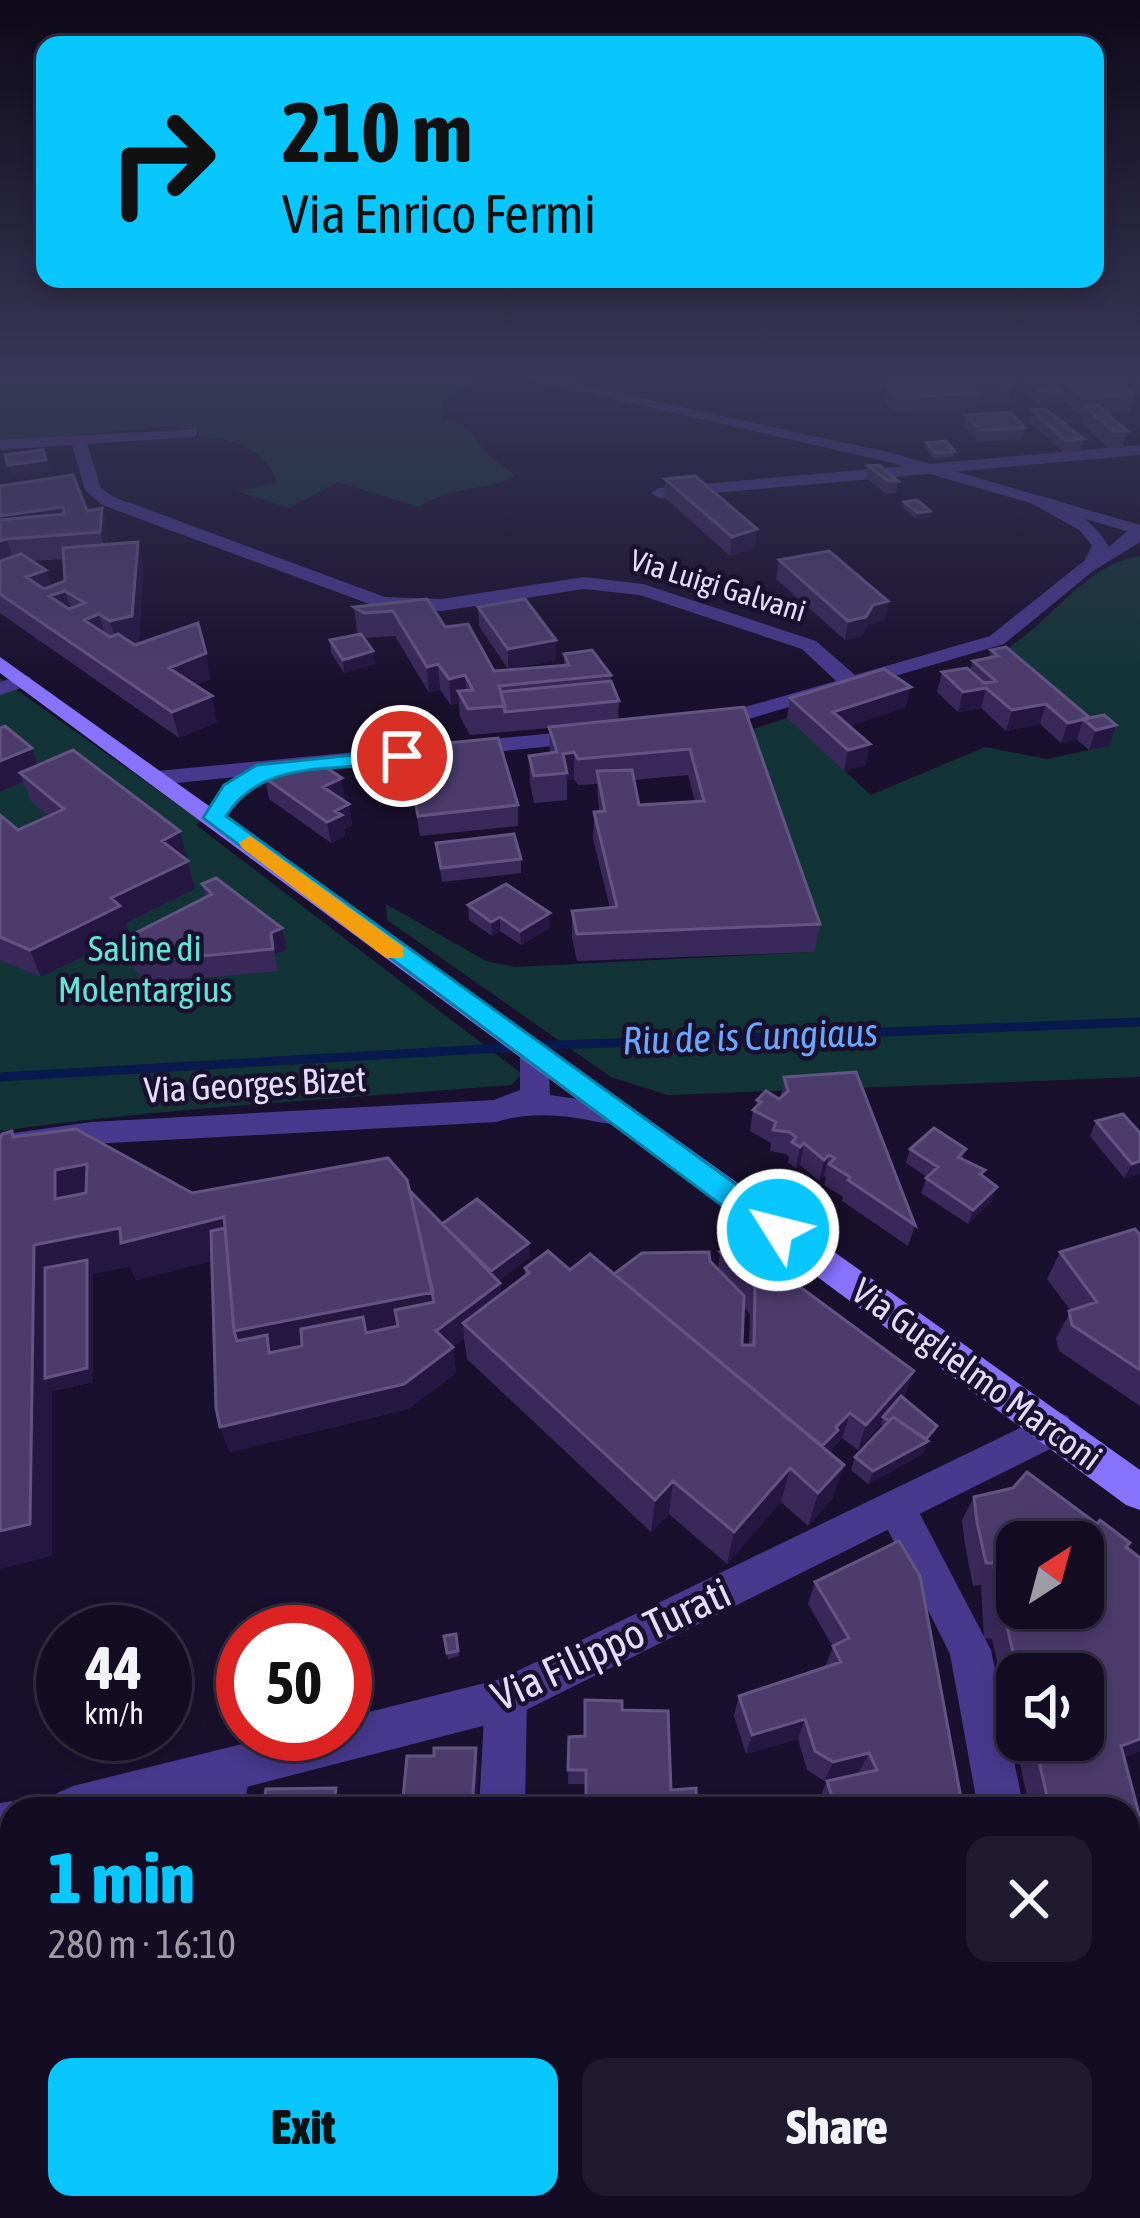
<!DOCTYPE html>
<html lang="en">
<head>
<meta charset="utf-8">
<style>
	body { margin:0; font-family:"Asap Condensed",sans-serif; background:#201a2f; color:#f1f3f6; height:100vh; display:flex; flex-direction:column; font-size:45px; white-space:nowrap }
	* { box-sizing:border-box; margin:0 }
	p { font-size:39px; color:#9d9ba5 }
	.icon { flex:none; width:66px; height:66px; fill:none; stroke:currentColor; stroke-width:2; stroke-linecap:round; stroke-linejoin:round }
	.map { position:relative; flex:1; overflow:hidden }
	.panel { position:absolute; left:0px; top:1797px; width:1140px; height:423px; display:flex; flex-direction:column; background:#130c22; border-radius:36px 36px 0 0; box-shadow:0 6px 18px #0003,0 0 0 3px #322c40 }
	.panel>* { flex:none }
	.banner { position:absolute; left:36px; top:36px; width:1068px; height:252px; border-radius:24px; box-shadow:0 6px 18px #0003,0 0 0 3px #322c40; background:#08c7ff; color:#111; overflow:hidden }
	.needle { width:78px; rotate:36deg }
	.tools { position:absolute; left:996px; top:1521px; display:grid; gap:24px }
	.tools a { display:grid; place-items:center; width:108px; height:108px; border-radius:24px; background:#130c22; box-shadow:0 6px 18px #0003,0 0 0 3px #322c40; font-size:60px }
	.speed { position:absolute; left:36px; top:1605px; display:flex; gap:24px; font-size:60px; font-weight:700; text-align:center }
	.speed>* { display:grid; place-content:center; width:156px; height:156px; border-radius:50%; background:#130c22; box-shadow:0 6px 18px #0003,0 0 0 3px #322c40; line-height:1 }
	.speed small { font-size:30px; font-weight:400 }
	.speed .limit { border:18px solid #d22; background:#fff; color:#111 }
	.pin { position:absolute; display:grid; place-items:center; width:102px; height:102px; color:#fff; margin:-51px; border:6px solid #fff; border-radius:50%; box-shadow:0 3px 12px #0007 }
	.me { position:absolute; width:132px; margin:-66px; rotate:306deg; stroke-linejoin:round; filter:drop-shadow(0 0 9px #0008) }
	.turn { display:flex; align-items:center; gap:42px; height:252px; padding:0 48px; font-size:54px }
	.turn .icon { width:156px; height:156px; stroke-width:2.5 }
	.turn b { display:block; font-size:84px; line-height:102px }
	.round { display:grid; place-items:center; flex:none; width:126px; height:126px; border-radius:24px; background:#201a2f }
	.headline { display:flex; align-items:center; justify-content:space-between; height:204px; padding:0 48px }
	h1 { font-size:72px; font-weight:800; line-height:90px; color:#08c7ff }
	.action { display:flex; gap:24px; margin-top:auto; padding:24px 48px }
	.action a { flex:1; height:138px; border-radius:24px; background:#08c7ff; color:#111; font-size:48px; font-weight:800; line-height:138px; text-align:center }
	.action a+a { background:#201a2f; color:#f1f3f6 }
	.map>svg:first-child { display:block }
	.green { fill:#133437 }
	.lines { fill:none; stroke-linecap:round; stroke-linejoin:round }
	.stream { stroke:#08194d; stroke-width:9 }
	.minor { fill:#47398d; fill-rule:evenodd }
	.tertiary { fill:#47398d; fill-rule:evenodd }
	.secondary { fill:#8873ff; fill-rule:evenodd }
	.wall { fill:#39295a; fill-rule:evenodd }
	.shaded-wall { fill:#241741 }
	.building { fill:#4b3c6c; stroke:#635583; stroke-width:3; fill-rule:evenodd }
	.route { fill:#08c7ff; stroke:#0581a6; stroke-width:3 }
	.slow { fill:#f59e0b }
	.labels { text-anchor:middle; stroke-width:9; stroke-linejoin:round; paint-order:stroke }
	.far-street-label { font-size:30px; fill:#e4dcff; stroke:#19102d }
	.park-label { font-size:36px; fill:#60e6d6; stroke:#19102d }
	.street-label { font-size:36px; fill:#e4dcff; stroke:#19102d }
	.water-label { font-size:39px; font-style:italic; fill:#6aa7ff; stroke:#19102d }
	.near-street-label { font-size:42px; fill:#e4dcff; stroke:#19102d }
</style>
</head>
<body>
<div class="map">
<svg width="1140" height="2218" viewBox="0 0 1140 2218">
	<rect width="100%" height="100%" fill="#19102d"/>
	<path class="green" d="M0 375H472L468 384 442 401V420C472 424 466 426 482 448 489 458 506 466 515 476 485 493 457 483 419 507L338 482 289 508 237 491 277 483C266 447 234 439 199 437L198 429 170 426 0 442Z
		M1140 556V1077L668 1095 611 1077 387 920 386 904 486 961 515 967 814 952 741 733 787 718 871 795 985 747 1047 759 1108 746 999 653C1049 627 1083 564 1140 556Z
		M0 678 201 821 196 825 522 1074 511 1085C341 1099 169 1107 0 1131Z"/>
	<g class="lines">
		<path class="stream" d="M534 1046 1140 1022
			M0 1077 517 1047"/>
		<path class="minor" d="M197 429V435L192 437 87 444 101 488 114 497 385 597 442 599 584 577 643 584 816 641 855 675 990 636 1085 560 1092 545 1079 530 1033 504V496C1061 495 1097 524 1109 547L1135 524 1140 525V542L1093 571 1004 644 711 730 700 724 703 719 836 681 802 649 640 595 584 589 442 611 383 609 102 505 85 490 72 445 0 450V440Z
			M1140 445V455L659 498 651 493 659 488Z
			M23 675 30 677V685L0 695V682Z
			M586 730 594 732V742L274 774 241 794 222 823 214 825 202 818 224 784 236 777 157 785 146 778 157 771Z
			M534 1046 548 1056 550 1095 626 1106 630 1114 626 1122C609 1127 593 1120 576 1118 550 1114 521 1114 496 1122L91 1144 0 1159V1135L91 1122 494 1100 520 1090V1056Z
			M896 1490 910 1495 991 1650 1024 1809H978L950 1654 877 1508 882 1495Z
			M506 1678 521 1684 527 1699 525 1809H479L485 1699 491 1684Z
			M228 1750 244 1756 250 1772 244 1809H198L212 1756Z
			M125 2208H179L177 2218H123Z
			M461 2208H515V2218H461Z
			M1052 2208H1106L1108 2218H1054Z"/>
		<path class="tertiary" d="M508 375H534L892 453 1140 525V535L889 462Z
			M1055 1411 1068 1416 1073 1428 1068 1440 506 1720 161 1809H50L57 1793 73 1786 282 1734H345V1718L501 1679Z
			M12 1801 29 1809H12V1847L0 1849V1803Z"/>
		<path class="secondary" d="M0 657 1140 1470V1510L1126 1505 0 673Z"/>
	</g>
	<path class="wall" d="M1058 375 1135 395 1130 412 1107 413 1127 431 1122 448H1108L1080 422 1082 414H1078L1060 397 1059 402 1038 403 1023 389 1026 378 1055 385Z
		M886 385 1013 387 1009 403 976 405 975 411 894 413 884 401Z
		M1032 410 1084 439 1081 451 1063 452 1029 422Z
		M965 415 1025 428 1022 439 978 442 963 426Z
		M926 443 955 452 953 457 934 459 925 448Z
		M868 466 898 481 896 493 886 494 866 478Z
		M665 479 755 548 730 556 664 497Z
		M0 486 87 511 102 508 108 532 107 544 138 542 143 566 139 642 132 643 211 679 196 685 217 722 179 738 0 613ZM63 559 65 581 51 586 46 570 32 561Z
		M904 502 930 511 929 518 916 519 903 508Z
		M779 560 888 601 885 620 869 624 862 636 845 640 776 579Z
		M427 599 445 627 494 671 564 665V654L611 675V681L619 701 618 720 744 707 820 924 815 952 577 961 572 938V911L610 908 593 839 594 812 599 811 597 784 578 785 574 779 567 780V800L534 803 530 783 529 756 550 753 549 728 470 735 460 717 459 703 451 705 440 690 429 693 395 636 367 638 363 636 373 651 375 664 344 673 331 653 330 640 360 634 357 632 354 607ZM688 775 695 802 639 805 634 780Z
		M478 607 556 660 508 669 479 626Z
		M991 650 1090 718 1109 746 1089 750 1077 740 1061 743 1040 724 1006 731 981 708 958 712 937 692 942 672 970 671 973 661 989 658Z
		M790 698 906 707 849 726 866 765 844 771 787 718Z
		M405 747 518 805V826L420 836Z
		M32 748 38 766 180 831 186 859 188 861 195 889 126 923 129 934 41 977 0 960V815L18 830 49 816 30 800 23 782 0 792Z
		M266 771 345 799 343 800 349 804 352 825 344 829 345 836 331 843 269 799 265 778 267 777Z
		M436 843 521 859V873L442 882Z
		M202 884 282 928 287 950 275 954 278 971 147 983 129 962 122 940 205 897Z
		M468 905 550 928 521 945 500 931 492 936 469 920Z
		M784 1077 915 1225 908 1246 842 1201 843 1197 824 1185 826 1177 824 1176 819 1181 800 1165 796 1168 788 1163 789 1156 785 1154 770 1151 771 1143 750 1131 753 1110 756 1107 757 1100 779 1099 781 1097Z
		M1096 1121 1140 1133V1174L1124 1178 1090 1136Z
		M12 1131 15 1137 192 1193 410 1191 442 1224 530 1257 498 1281 500 1283 501 1294 525 1276V1268L614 1274 710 1261 718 1269 720 1252 905 1396 903 1398 934 1432 927 1441 923 1454 868 1484 851 1470 855 1457 884 1426 881 1424 858 1450 842 1438 833 1447 831 1454 833 1498 808 1526 781 1502 727 1564 669 1514 651 1532 467 1359 464 1338 453 1347 456 1373 408 1409 230 1452 220 1427 211 1261 136 1280 130 1266 93 1274V1382L52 1391V1556ZM744 1307 750 1314 749 1345H742Z
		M910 1149H966L962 1159 983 1176 992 1201 968 1224 921 1193 927 1177 906 1163Z
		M1140 1235V1406L1059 1351 1056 1338 1071 1311 1047 1279 1060 1252Z
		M1027 1472 1097 1524 1100 1520 1130 1543 1126 1548 1140 1558V1751L1124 1757 1140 1818V2218H1115L1113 2208H1128V1809H1030L992 1639 984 1638 981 1585 973 1586 965 1545 962 1520 974 1497 1013 1488ZM1017 1542H1083V1608H1017ZM1017 1674H1083V1740H1017Z
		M815 1582 963 1809H822L819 1799 827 1781 860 1774 859 1772 824 1781 807 1770 798 1739 746 1754 734 1716 739 1696 825 1667 833 1647 808 1604Z
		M456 1634 459 1656 448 1659 444 1636Z
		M585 1700 586 1784H568L569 1737 584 1736Z
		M0 1959 12 1960V2048H0Z
		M886 2208H1068L1069 2218H887Z"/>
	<path class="shaded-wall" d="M46 460 50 472 12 477 8 465Z
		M63 507 70 530 7 539 14 563 0 568V516Z
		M102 508 108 532 107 556 100 532Z
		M930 511 929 518 916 519 918 513Z
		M757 529 755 548 730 556 732 537Z
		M138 542 143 566 139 642 117 646 110 621Z
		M46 570 53 595 65 591 73 616 26 577Z
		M888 601 885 620 869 624 862 636 845 640 848 621 873 605Z
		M99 614 106 639 84 620Z
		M556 640V660L508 669V649Z
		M373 651 375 664 344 673 343 660Z
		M206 653 211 679 175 694 169 668Z
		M438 664 440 690 429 693 427 667Z
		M465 675 467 701 458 691 459 703 451 705 449 679Z
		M911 687 906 707 829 733 833 712Z
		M986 688 981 708 958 712 963 692Z
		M212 696 217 722 179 738 172 712Z
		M1046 704 1040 724 1006 731 1012 710Z
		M1083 719 1077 740 1061 743 1068 723Z
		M1116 725 1109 746 1089 750 1096 730Z
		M870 744 866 765 844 771 848 750Z
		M32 748 41 774 20 773 23 782 0 792V761Z
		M574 752V779L567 780 563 754Z
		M342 778 345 799 327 807 323 787Z
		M349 804 352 825 344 829 345 836 331 843 327 822 335 811Z
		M180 831 187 859 170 868 162 841Z
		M188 861 195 889 126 923 129 934 41 977 30 950 111 898Z
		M550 913V928L521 945 520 931Z
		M500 917V931L492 936 491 922Z
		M282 928 287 950 275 954 278 971 271 933Z
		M804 1143 800 1165 796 1168 800 1147Z
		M829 1155 824 1176 819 1181 824 1160Z
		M1140 1161V1174L1124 1178 1132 1164Z
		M87 1164 103 1202 55 1199V1170Z
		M997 1187 992 1201 968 1224 973 1210Z
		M224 1217 433 1292 438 1329 246 1367 234 1331 230 1256 136 1280 130 1266 93 1274V1382L52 1391V1556L0 1569V1531L34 1245 120 1228Z
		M529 1243 530 1257 492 1285 491 1271Z
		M500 1283 502 1310 463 1323 464 1338 453 1347 456 1373 408 1409 230 1452 220 1427 436 1331Z
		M914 1371 905 1396 885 1419 883 1417 881 1424 858 1450 866 1425Z
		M850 1413 842 1438 833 1447 831 1455 815 1452 836 1427Z
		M937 1426 926 1442 928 1441 923 1454 868 1484 873 1471Z
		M844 1465 833 1498 808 1526 818 1493Z
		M790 1468 781 1502 727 1564 734 1532Z
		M673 1481 669 1514 651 1532 655 1500Z
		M805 1719 798 1739 746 1754 752 1735Z
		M1140 1739V1751L1103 1764 1121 1746Z
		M476 1748 479 1767 476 1809H472Z
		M869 1753 859 1772 824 1781 833 1762Z
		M336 1788 344 1805 343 1809H333Z
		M271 2208H284L283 2218H270Z"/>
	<path class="building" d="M1058 375H1111L1135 395 1083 397Z
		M1002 377 1013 387 972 389 978 394 896 397 886 385Z
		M1046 377 1062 391 1041 392 1026 378Z
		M1098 405 1127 431H1113L1084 406Z
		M1045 409 1084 439 1066 441 1032 410Z
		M1010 412 1025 428 980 430 965 415Z
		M946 441 955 452 935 453 926 443Z
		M43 450 46 460 8 465 5 455Z
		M879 465 898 481H888L868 466Z
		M73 475 87 511 102 508 100 532 7 539 0 541V520L64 514 63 507 0 516V486Z
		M695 476 757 529 732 537 665 479Z
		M917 500 930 511 918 513 904 502Z
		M138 542 132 616 110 621 99 614 84 620 110 637 118 634 135 645 198 623 206 653 169 668 212 696 172 712 0 594V561L21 554 46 570 26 577 44 589 65 581 63 548ZM65 591 85 603 69 609 49 596Z
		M829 551 888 601 873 605 866 617 848 621 779 560Z
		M427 599 445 627 468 624 494 671 569 665 564 654 592 650 611 675 499 686 505 706 468 709 458 691 473 690 465 675 449 679 438 664 427 667 393 611 364 613 354 607Z
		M525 599 556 640 508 649 478 607Z
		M361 634 373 651 343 660 330 640Z
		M1006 647 1090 718 1068 723 1046 704 1012 710 986 688 963 692 942 672 967 668 984 683 996 681 973 661 998 656 991 650Z
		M884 669 911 687 833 712 870 744 848 750 790 698Z
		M611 681 619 701 505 712 501 692Z
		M744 707 820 924 577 934 572 911 617 907 594 812 605 811 597 771 632 770 639 805 704 801 690 749 578 759 574 752 563 754 567 773 534 776 529 756 557 752 549 727Z
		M1104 715 1116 725 1096 730 1083 719Z
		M5 726 32 748 0 761V728Z
		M498 738 518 805 418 816 405 747Z
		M73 750 180 831 162 841 188 861 111 898 120 906 30 950 0 937V815L18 830 64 809 20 773Z
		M315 760 342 778 323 787 349 804 335 811 342 815 327 822 265 778 271 775 266 771 286 762 296 769Z
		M514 834 521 859 441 868 436 843Z
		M216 878 282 928 271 933 273 949 140 962 122 940 212 894 202 884Z
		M506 884 550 913 520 931 500 917 491 922 468 905Z
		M856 1072 915 1225 848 1180 850 1177 829 1164 835 1158 829 1155 824 1160 804 1143 800 1147 792 1142 796 1137 789 1132 773 1130 776 1122 753 1110 761 1102 757 1100 766 1091 779 1099 788 1091 784 1077Z
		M1123 1114 1140 1133V1161L1132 1164 1096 1121Z
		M934 1128 966 1149 958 1157 985 1170 980 1174 997 1187 973 1210 926 1178 938 1167 910 1149Z
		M76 1129 192 1193 388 1158 407 1180 433 1292 234 1331 224 1217 121 1243 120 1228 34 1245 30 1524 0 1531V1139L2 1134 12 1131 13 1137ZM87 1164 86 1193 55 1199V1170Z
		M410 1191 500 1283 436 1331 453 1347 404 1384 220 1427 216 1408 211 1231 225 1228 234 1331 237 1341 267 1335 269 1353 302 1346 301 1329 363 1317 366 1333 398 1326 395 1310 434 1302Z
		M477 1199 529 1243 491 1271 442 1224Z
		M1135 1229 1140 1235V1370L1072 1325 1069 1311 1097 1302 1060 1252Z
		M750 1250 914 1371 866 1425 850 1413 836 1427 838 1430 822 1446 614 1274 642 1253 709 1252 710 1261 744 1296 742 1345H754L755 1287 720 1252Z
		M548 1251 570 1270 590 1254 844 1465 818 1493 790 1468 734 1532 673 1481 655 1500 463 1323 529 1273 525 1268Z
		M87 1260V1368L45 1378V1268Z
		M901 1396 937 1426 926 1439 893 1417 889 1421 883 1417Z
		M893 1417 928 1441 873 1471 855 1457Z
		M1027 1472 1097 1524 1100 1520 1130 1543 1126 1547 1140 1558V1739L1121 1746 1140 1818V2218L1128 2167V1809H1050L1034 1740H1083V1674H1018L1005 1618 997 1616 994 1563H986L977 1522 974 1497 1013 1488ZM1017 1542H1083V1608H1017Z
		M899 1541 920 1576 963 1809H836L827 1781 877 1770 869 1753 833 1762 815 1751 805 1719 752 1735 739 1696 841 1662 833 1646 849 1638 815 1582Z
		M456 1634 458 1651 447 1653 444 1636Z
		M585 1700 622 1701V1710L668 1711 671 1790 696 1788 697 1809H568L586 1807V1770H568L569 1737 585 1736Z
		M434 1748H476L472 1809H401L410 1808 411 1798H403L407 1756H434Z
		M336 1788 333 1809H263L266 1789Z
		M0 1959 12 1960V2038H0Z
		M186 2208H271L270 2218H184Z
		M369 2208H451L450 2218H368Z
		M603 2208H730L731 2218H603Z
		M899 2208H1068L1069 2218H901Z"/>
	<linearGradient id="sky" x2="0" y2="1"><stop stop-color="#0e0919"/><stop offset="0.55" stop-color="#383757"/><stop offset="1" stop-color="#383757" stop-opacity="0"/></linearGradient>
	<rect width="1140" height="685" fill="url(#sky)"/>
	<path class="route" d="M402 750 409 752V760C346 774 265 754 226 816L788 1222 793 1230 788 1239H767L203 818 224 785 257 765Z"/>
	<path class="slow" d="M250 836 403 947V958H386L242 848 239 843Z"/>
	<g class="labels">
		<g class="far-street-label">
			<text transform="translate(718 586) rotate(17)" y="10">Via Luigi Galvani</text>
		</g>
		<g class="park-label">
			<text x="145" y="961">Saline di<tspan x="145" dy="41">Molentargius</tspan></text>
		</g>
		<g class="street-label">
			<text transform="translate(255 1084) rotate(-3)" y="13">Via Georges Bizet</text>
			<text transform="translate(977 1374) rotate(36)" y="13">Via Guglielmo Marconi</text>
		</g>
		<g class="water-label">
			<text transform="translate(750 1036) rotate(-2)" y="14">Riu de is Cungiaus</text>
		</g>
		<g class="near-street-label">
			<text transform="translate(611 1644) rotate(-25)" y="15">Via Filippo Turati</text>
		</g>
	</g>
</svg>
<div class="tools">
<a><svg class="needle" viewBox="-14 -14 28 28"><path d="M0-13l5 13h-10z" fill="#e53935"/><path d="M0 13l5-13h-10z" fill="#9d9ba5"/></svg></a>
<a><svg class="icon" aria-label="sound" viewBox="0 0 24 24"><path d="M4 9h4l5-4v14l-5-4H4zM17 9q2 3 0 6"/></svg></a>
</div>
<div class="speed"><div>44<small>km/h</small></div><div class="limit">50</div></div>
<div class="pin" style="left:402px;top:756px;background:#d93025"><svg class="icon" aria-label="arrive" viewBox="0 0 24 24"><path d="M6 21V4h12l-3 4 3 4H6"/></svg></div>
<svg class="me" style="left:778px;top:1230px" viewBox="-20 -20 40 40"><circle r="17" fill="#08c7ff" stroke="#fff" stroke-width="3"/><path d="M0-11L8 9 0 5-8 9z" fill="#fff"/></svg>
<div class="banner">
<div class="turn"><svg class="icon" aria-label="right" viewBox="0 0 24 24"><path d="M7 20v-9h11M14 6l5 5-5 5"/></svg><div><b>210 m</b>Via Enrico Fermi</div></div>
</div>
<section class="panel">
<div class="headline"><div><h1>1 min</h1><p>280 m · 16:10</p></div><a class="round"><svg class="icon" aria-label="close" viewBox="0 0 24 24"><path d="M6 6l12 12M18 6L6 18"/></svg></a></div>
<div class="action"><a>Exit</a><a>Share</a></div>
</section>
</div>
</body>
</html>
